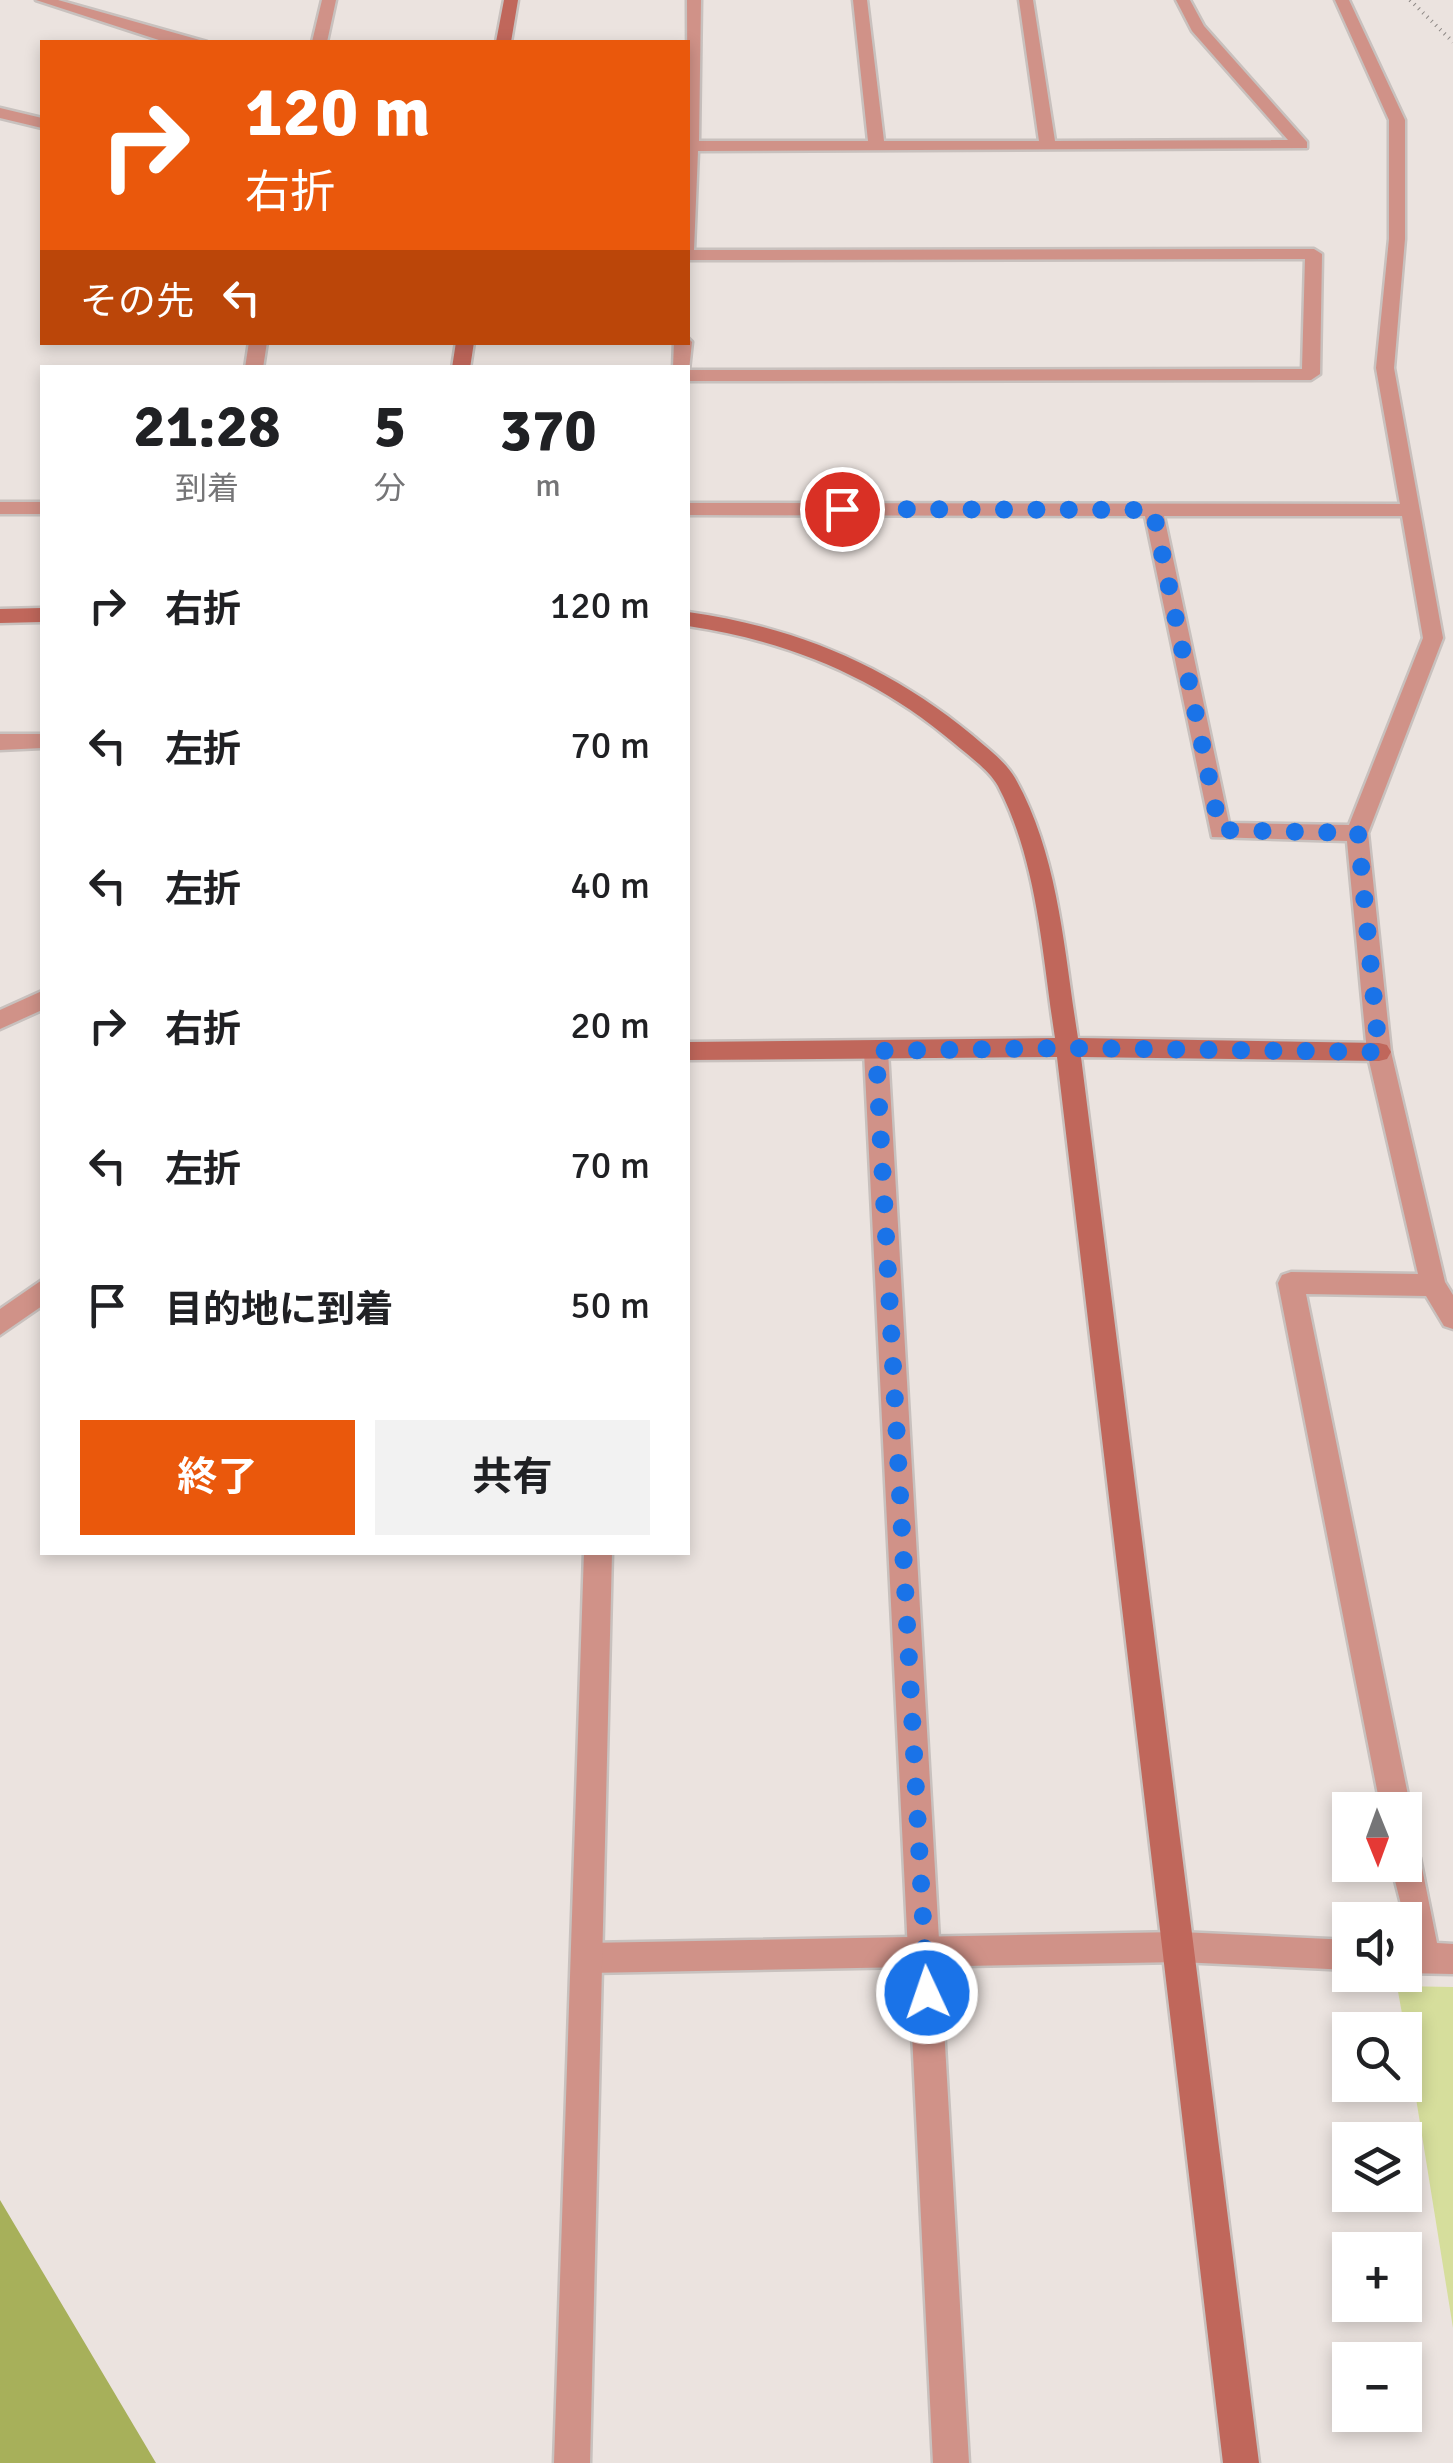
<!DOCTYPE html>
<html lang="ja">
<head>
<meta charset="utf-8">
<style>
	body { margin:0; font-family:Signika,"Noto Sans JP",sans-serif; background:#f2f2f2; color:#202124; height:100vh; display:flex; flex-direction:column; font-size:38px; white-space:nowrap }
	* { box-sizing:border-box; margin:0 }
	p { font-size:32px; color:#757577 }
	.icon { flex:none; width:55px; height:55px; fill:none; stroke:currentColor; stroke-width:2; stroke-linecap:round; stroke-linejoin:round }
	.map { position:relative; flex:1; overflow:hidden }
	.sheet { position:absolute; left:40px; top:365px; width:650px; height:1190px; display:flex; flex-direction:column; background:#fff; border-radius:0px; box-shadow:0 5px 15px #0003 }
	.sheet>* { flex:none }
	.guide { position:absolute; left:40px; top:40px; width:650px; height:305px; border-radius:0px; box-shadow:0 5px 15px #0003; background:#ea580c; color:#fff; overflow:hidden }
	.needle { width:65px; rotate:179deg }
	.controls { position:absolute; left:1332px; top:1792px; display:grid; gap:20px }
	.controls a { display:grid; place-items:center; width:90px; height:90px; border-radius:0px; background:#fff; box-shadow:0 5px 15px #0003; font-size:50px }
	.pin { position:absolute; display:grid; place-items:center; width:85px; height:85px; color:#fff; margin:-42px; border:5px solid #fff; border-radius:50%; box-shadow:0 2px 10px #0007 }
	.me { position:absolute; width:110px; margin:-55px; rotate:357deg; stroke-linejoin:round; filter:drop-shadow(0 0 8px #0008) }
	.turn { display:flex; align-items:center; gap:35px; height:210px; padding:0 40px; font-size:45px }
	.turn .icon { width:130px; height:130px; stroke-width:2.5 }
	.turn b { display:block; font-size:70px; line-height:85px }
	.then { display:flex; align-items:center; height:95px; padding:0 40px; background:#0003; gap:20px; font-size:38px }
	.eta { display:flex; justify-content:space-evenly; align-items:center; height:170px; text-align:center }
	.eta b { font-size:60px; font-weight:700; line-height:70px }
	.action { display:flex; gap:20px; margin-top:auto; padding:20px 40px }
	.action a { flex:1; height:115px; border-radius:0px; background:#ea580c; color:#fff; font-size:40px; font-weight:700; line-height:115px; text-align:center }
	.action a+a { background:#f2f2f2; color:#202124 }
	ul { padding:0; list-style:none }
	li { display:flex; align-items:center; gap:30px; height:140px; padding:0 40px }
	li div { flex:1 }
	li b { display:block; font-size:38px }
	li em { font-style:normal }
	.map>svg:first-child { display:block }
	.green { fill:#d6de9c }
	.forest { fill:#a7b05a }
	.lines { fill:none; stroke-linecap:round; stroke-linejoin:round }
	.lane-casing { stroke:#c8c1be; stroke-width:5 }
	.street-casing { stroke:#c8c1be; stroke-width:5 }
	.secondary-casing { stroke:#c8c1be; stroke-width:5 }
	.path { stroke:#8d8885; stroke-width:4; stroke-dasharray:1 5; stroke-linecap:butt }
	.lane { fill:#d09288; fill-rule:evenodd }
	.street { fill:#d09288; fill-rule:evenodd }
	.secondary { fill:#c0675b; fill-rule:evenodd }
	.route { stroke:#1a73e8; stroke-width:18; stroke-dasharray:0 32.4 }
</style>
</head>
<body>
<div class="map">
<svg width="1453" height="2463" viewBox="0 0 1453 2463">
	<rect width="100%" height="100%" fill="#ebe3df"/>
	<path class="green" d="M1397 1986 1453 1987V2328L1405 2030Z"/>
	<path class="forest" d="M0 2200 156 2463H0Z"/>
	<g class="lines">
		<g class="lane-casing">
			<path id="lane" d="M1180 1932 1191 1936 1195 1947 1191 1958 1180 1962 587 1973 576 1969 572 1958 576 1947 587 1943Z"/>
		</g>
		<g class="street-casing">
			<path id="street" d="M36 0H58L207 42H165Z
				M322 0H336L327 42H312Z
				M687 0H701L699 141H868L853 0H867L884 141H1039L1019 0H1033L1055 141 1288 140 1192 31 1176 0H1190L1204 26 1307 142V148L698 151 694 250 1314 249 1322 254 1320 374 1311 380 688 381V368H673L674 342H688V338L692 342 689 370 1302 369 1305 259 688 260Z
				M1335 0H1349L1405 120V239L1394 368 1443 638 1368 833 1391 1052 1445 1282 1453 1295V1329L1444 1326 1426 1296 1306 1294 1411 1810 1405 1821V1810H1381L1278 1283 1282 1275 1291 1272 1418 1274 1367 1052 1347 841 1212 837 1145 516 688 515V503L1400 504 1376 368 1389 239V120ZM1164 516H1402L1423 638 1349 825 1229 823Z
				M0 108 42 118V128L0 118Z
				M249 342H267L263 368H245Z
				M0 502H42V514H0Z
				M0 734H42V748L0 750Z
				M42 991V1010L0 1029V1010Z
				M876 1042 884 1044 888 1051 969 2463H933L864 1051 868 1044Z
				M42 1280V1306L0 1335V1309Z
				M584 1552H612L590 2463H554Z
				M1405 1843 1416 1847 1420 1858 1437 1943 1453 1944V1974L1405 1973V1920L1391 1865H1405Z
				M1180 1932 1350 1940V1970L1180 1962 1169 1958 1165 1947 1169 1936Z"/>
		</g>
		<g class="secondary-casing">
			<path id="secondary" d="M504 0H518L511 42H496Z
				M456 342H474L470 368H452Z
				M42 608V622L0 623V609Z
				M688 612C795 627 889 666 972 735 987 748 1005 761 1015 778 1059 856 1064 952 1078 1038L1379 1043 1387 1045 1391 1052 1387 1059 1379 1061 1081 1057 1259 2463H1223L1057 1057 688 1060V1042L1055 1038C1042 955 1038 862 998 786 989 770 969 756 955 744 877 677 788 641 688 626Z"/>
		</g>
		<path class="path" d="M1410 0 1453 42"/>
		<use href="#lane" class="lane"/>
		<use href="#street" class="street"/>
		<use href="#secondary" class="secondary"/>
	</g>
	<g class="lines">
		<path class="route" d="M842 509 1153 510 1220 830 1358 833 1379 1052 1068 1048 876 1051 927 1993"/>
	</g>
</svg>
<div class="controls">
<a><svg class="needle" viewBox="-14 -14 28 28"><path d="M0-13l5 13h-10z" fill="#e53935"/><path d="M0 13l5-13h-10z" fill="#757577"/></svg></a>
<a><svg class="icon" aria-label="sound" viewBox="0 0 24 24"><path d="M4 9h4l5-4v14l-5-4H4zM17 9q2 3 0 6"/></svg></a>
<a><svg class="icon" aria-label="search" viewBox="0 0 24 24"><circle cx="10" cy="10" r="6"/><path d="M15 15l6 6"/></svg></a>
<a><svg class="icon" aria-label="layers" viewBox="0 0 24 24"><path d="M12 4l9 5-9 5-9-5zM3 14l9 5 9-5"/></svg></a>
<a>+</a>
<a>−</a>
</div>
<div class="pin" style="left:842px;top:509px;background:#d93025"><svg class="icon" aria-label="arrive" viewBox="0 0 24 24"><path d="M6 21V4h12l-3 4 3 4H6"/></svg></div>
<svg class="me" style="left:927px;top:1993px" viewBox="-20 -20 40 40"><circle r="17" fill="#1a73e8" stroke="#fff" stroke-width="3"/><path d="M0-11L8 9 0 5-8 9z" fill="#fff"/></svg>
<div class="guide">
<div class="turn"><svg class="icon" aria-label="right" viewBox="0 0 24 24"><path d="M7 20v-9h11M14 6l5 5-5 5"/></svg><div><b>120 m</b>右折</div></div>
<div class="then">その先<svg class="icon" aria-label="left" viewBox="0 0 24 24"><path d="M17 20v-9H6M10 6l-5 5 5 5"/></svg></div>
</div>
<section class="sheet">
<div class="eta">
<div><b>21:28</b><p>到着</p></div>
<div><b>5</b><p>分</p></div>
<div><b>370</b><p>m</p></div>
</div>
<ul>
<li><svg class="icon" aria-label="right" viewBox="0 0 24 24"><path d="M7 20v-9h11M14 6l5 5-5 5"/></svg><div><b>右折</b></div><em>120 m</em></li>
<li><svg class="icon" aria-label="left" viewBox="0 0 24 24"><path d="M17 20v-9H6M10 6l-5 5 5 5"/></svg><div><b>左折</b></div><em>70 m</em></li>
<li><svg class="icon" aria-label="left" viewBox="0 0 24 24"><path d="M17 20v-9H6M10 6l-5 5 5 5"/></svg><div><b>左折</b></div><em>40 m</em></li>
<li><svg class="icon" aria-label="right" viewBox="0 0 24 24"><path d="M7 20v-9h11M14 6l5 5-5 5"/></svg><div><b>右折</b></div><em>20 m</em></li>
<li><svg class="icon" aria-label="left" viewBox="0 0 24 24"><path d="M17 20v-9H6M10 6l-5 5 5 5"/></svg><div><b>左折</b></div><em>70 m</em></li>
<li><svg class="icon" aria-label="arrive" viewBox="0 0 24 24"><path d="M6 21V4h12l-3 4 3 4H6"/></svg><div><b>目的地に到着</b></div><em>50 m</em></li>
</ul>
<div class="action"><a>終了</a><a>共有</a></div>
</section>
</div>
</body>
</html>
